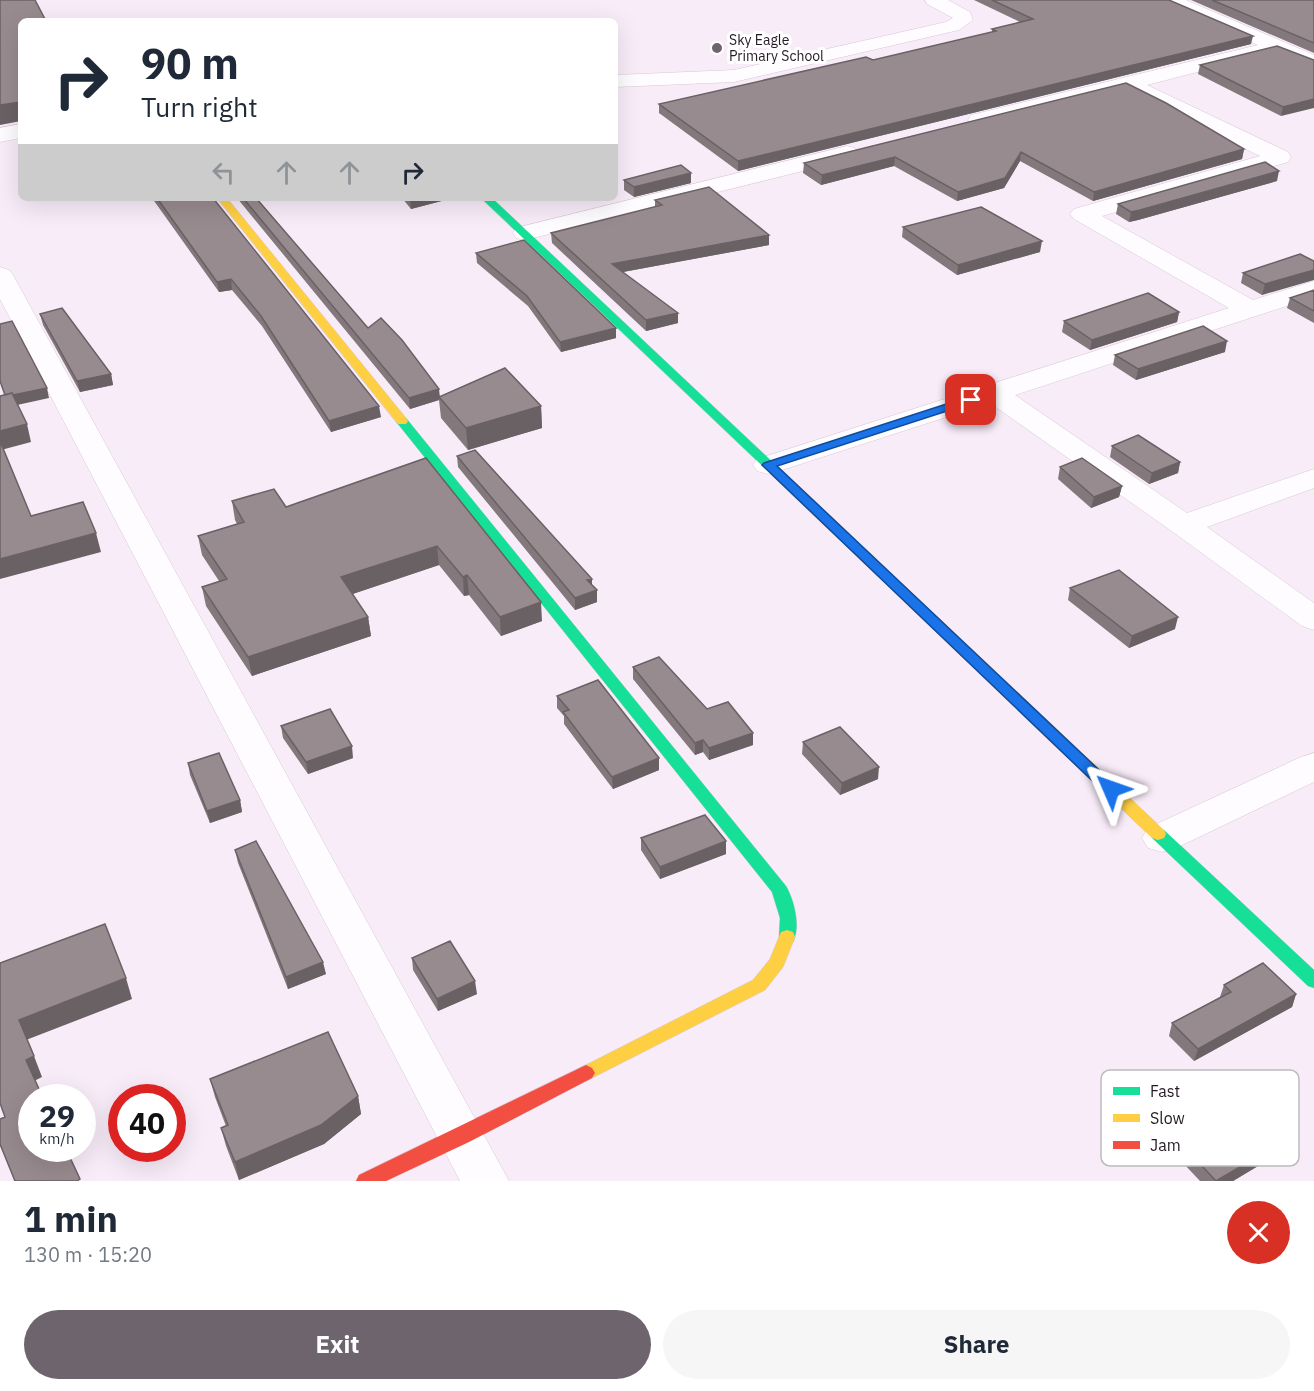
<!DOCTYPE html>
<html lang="en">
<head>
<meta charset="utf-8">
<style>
	body { margin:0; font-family:"IBM Plex Sans",sans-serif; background:#f6f6f7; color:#1f2937; height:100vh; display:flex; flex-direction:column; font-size:22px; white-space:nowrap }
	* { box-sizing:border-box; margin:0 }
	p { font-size:20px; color:#747a83 }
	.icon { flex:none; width:33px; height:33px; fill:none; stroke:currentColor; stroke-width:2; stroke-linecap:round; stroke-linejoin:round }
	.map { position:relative; height:1181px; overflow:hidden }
	.panel { display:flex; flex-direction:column; background:#fff; flex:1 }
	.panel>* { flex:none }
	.guide { position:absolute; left:18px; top:18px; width:600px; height:183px; border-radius:9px; box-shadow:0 6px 24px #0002; background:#fff; color:#1f2937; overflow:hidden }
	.speed { position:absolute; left:18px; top:1084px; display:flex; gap:12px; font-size:30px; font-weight:700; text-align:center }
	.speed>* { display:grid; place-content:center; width:78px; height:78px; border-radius:50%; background:#fff; box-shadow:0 6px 24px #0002; line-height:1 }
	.speed small { font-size:15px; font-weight:400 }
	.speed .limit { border:9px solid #d22; background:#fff; color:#111 }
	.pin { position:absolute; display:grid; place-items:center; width:51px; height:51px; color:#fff; margin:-26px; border-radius:12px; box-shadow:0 3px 9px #0006 }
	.me { position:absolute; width:66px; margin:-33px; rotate:313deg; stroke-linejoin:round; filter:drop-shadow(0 0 4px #0008) }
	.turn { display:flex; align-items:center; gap:21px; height:126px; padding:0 24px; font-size:27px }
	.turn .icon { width:78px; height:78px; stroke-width:2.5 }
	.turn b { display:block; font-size:42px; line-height:51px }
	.lanes { display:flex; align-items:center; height:57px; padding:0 24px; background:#0003; justify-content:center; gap:30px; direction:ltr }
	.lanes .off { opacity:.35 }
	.round { display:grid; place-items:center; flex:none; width:63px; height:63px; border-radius:32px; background:#f6f6f7 }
	.head { display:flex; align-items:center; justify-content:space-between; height:102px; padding:0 24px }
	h1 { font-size:36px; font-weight:800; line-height:45px }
	.action { display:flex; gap:12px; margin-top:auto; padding:12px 24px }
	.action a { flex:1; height:69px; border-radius:36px; background:#6e646e; color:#fff; font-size:24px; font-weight:800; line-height:69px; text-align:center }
	.action a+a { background:#f6f6f7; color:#1f2937 }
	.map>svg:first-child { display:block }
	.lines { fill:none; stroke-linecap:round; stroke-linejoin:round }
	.street-casing { stroke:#d5cad5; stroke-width:1 }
	.fast-casing { stroke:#d5cad5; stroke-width:1 }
	.slow-casing { stroke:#d5cad5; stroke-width:1 }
	.jam-casing { stroke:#d5cad5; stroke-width:1 }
	.street { fill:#fefcfe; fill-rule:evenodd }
	.fast { fill:#16e098; fill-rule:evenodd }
	.slow { fill:#ffcf43; fill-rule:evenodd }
	.jam { fill:#f24e42; fill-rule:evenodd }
	.wall { fill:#83787b }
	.shaded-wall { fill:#6a6164 }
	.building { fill:#988b8f; stroke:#6a6164; stroke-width:1.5 }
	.route { fill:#1a73e8; stroke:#114b97; stroke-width:1.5 }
	.poi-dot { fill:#6e646e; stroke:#fff; stroke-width:2 }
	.labels { text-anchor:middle; stroke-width:6; stroke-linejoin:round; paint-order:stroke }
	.far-poi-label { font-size:14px; fill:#231a23; stroke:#fff; text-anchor:start }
	.key { fill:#fff; stroke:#bdbabd; stroke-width:1.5 }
	.key-label { font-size:16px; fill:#231a23 }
</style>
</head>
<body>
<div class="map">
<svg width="1314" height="1181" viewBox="0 0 1314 1181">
	<rect width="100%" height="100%" fill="#f9ecf9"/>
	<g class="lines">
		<g class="street-casing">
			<path id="street" d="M925 0H948L970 12 973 20 959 30 734 82 615 87V75L734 70 946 22 953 18 927 4Z
				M1161 0H1186L1314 55V68L1275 52 1147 85 1288 152 1291 157 1288 162 1102 216 1253 300 1314 281V297L1015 395 1187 513 1314 469V488L1207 527 1314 603V630L1302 626 1173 532 990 403 779 471 768 474 757 471 753 465 757 459 1229 308 1074 219 1070 214 1074 209 1260 156 1125 90 979 126 971 125 968 120 971 115 1258 45 1163 4Z
				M21 124V138L0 142V128Z
				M847 146 855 148 858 153 855 158 525 240 516 238 513 233 516 228Z
				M0 267 9 270 13 275 509 1181H460L0 299Z
				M1314 753V782L1176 848 1162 852 1148 848 1142 838 1148 828 1301 757Z"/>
		</g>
		<g class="fast-casing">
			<path id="fast" d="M481 198H492L948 627 950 630 948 633H938Z
				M402 417 406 418 786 886C794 900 801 926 793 942L787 944 781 942 779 937 780 918 772 892 398 424 396 421 398 418Z
				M1158 828 1164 830 1314 970V988L1308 986 1152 838 1150 834 1152 830Z"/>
		</g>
		<g class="slow-casing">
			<path id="slow" d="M217 198H227L406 418 408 421 406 424H398Z
				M943 626 948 627 1164 830 1166 834 1164 838 1158 840 1152 838 938 633 936 630 938 627Z
				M787 930 793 932 795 937 783 967 765 990 592 1078 586 1081 580 1078 577 1073 580 1068 753 980 770 959 781 932Z"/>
		</g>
		<g class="jam-casing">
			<path id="jam" d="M586 1065 592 1068 595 1073 592 1078 469 1142 386 1181H356L359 1175Z"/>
		</g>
		<use href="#street" class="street"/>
		<use href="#fast" class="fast"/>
		<use href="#slow" class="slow"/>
		<use href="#jam" class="jam"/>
	</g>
	<path class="wall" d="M974 0H1169L1251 44 738 171 659 113V104L873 60 992 32V29L1020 22Z
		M1191 0H1314V53Z
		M1314 60 1281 116 1198 74 1200 65Z
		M1126 83 1244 149 1242 159 1093 201 1020 161 1004 188 957 201 894 166 821 185 803 173 804 163Z
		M691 173V183L634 197 624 190V180Z
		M1277 181 1138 220 1129 222 1116 214 1118 204Z
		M152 198H213L381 417 331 432 262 326 232 290 219 292Z
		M237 198H256L368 328 440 396 541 406 542 428 468 450 441 418 439 400 410 409Z
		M402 198H453L411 209Z
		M655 200 769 245 623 272 678 323 646 331 552 243 551 233 655 207Z
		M903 227 1040 252 957 275 902 237Z
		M476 253 616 328V338L561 352 528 306 477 263Z
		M1314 261 1262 295 1241 283 1243 273Z
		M1314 290V323L1287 308 1290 298Z
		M1179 312 1177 322 1090 350 1062 332 1064 321Z
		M40 314 111 374 113 385 80 392 43 325Z
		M1225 352 1136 380 1113 365 1115 355Z
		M1112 446 1180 462 1178 473 1149 484 1110 457Z
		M457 456 597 590V602L575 610 458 467Z
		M426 458 542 621 501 636 469 595 464 596 439 565 352 594 368 617 371 636 252 676 206 606 202 587 219 581 202 555 198 536 237 524 235 520 232 501 286 507Z
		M1060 467 1122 486 1119 497 1091 508 1058 479Z
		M1070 588 1175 629 1129 648 1068 600Z
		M633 667 707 709 753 745 709 760 703 752 695 755 633 679Z
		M557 696 659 770 613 789 564 724V716L557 708Z
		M281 726 353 758 308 774 283 738Z
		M803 742 878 779 840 795 802 754Z
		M188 763 240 800 242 812 210 823 190 775Z
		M641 838 726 841V854L660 879 641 850Z
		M235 850 326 974 288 989 238 863Z
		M412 958 477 994 438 1011 413 970Z
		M1224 985 1296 994 1292 1007 1194 1061 1169 1036 1172 1023 1220 997Z
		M210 1079 358 1096 361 1114 324 1144 239 1180 226 1146 221 1128 226 1126 215 1097Z
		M1188 1151 1262 1154 1258 1166 1233 1181H1200L1184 1164Z"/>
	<path class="shaded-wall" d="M1253 36 1251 44 738 171V161Z
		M1314 99V108L1281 116 1283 107Z
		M21 102V121L0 125V105Z
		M1244 149 1242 159 1093 201 1094 192Z
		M1021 152 1020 161 1004 188 957 201 958 192Z
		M895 157 894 166 821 185 822 175Z
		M1279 171 1277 181 1138 220 1129 222 1131 212Z
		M691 173V183L634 197V187Z
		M410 198H453L411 209Z
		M769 235V245L612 274V264Z
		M1042 241 1040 252 957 275 958 265Z
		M1314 270V280L1262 295 1265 284Z
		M231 279 232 290 219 292 217 282Z
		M1179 312 1177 322 1090 350 1092 340Z
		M678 313V323L646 331V320Z
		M616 328V338L561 352 560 342Z
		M1227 341 1225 352 1136 380 1138 369Z
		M111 374 113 385 80 392 77 381Z
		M47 388 49 398 8 407 5 396Z
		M439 389 440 398 439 397V400L410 409 409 398Z
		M379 406 381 417 331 432 329 421Z
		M541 406 542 428 468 450 466 428Z
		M27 424 31 442 1 450 0 445V431Z
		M1180 462 1178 473 1149 484 1152 473Z
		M1122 486 1119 497 1091 508 1094 497Z
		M96 533 101 552 0 579V559Z
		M437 546 439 565 344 597 341 577Z
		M467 575 469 595 464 596 463 577Z
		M592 579V590L587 580Z
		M597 590V602L575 610V598Z
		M541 602 542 621 501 636 500 617Z
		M368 617 371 636 252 676 248 657Z
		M1178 617 1175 629 1129 648 1132 636Z
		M753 733V745L709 760V748Z
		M703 740V752L695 755V743Z
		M352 746 353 758 308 774 306 762Z
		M659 758V770L613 789 612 777Z
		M879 767 878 779 840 795 842 783Z
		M240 800 242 812 210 823 207 811Z
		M726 841V854L660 879V867Z
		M323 962 326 974 288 989 286 977Z
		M126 978 132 999 26 1040 19 1020Z
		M475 981 477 994 438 1011 437 999Z
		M1296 994 1292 1007 1194 1061 1198 1049Z
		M34 1056 42 1077 34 1081 26 1060Z
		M358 1096 361 1114 324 1144 239 1180 235 1162Z
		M1262 1154 1258 1166 1233 1181H1217Z"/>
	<path class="building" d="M0 0H35L46 21H21V102L0 105Z
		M992 0H1169L1253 36 738 161 659 104 866 57 873 60 996 31 992 29 1033 19Z
		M1212 0H1314V43Z
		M1277 46 1314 60V99L1283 107 1200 65Z
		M1126 83 1166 103 1244 149 1094 192 1021 152 1005 178 958 192 895 157 822 175 804 163Z
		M1265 162 1279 171 1140 210 1131 212 1118 204Z
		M681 165 691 173 634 187 624 180Z
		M709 187 769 235 612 264 678 313 646 320 551 233 662 205 655 200Z
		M157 198H213L379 406 329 421 261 316 231 279 217 282Z
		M243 198H256L368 328 381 318 402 340 439 389 409 398Z
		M981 207 1042 241 958 265 903 227Z
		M524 240 616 328 560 342 527 296 476 253Z
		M1300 254 1314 261V270L1265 284 1243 273Z
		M1314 290V311L1290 298Z
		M1148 293 1179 312 1092 340 1064 321Z
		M62 308 111 374 77 381 40 314Z
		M12 321 47 388 13 395 12 393 5 395 0 381V324Z
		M1203 326 1227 341 1138 369 1115 355Z
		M505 368 541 406 466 428 439 397Z
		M12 393 27 424 0 431V396Z
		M1138 435 1180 462 1152 473 1112 446Z
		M0 441 31 516 83 502 96 533 0 559Z
		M475 450 592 579 587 580 597 590 575 598 457 456Z
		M426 458 541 602 500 617 467 575 463 577 437 546 341 577 368 617 248 657 202 587 227 579 198 536 244 522 232 501 274 489 286 507Z
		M1082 458 1122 486 1094 497 1060 467Z
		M1119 570 1178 617 1132 636 1070 588Z
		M659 657 707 709 728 702 753 733 709 748 703 740 695 743 633 667Z
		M598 680 659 758 612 777 563 712 569 710 557 696Z
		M330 709 352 746 306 762 281 726Z
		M840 727 879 767 842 783 803 742Z
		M219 753 240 800 207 811 188 763Z
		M705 815 726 841 660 867 641 838Z
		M256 841 323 962 286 977 235 850Z
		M105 924 126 978 19 1020 34 1056 26 1060 43 1098H32V1149H66L80 1179 77 1181H15L0 1144V1119L5 1117 0 1103V963Z
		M450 941 475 981 437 999 412 958Z
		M1263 963 1296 994 1198 1049 1172 1023 1231 992 1224 985Z
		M328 1032 358 1096 321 1125 235 1162 221 1128 228 1125 210 1079Z
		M1233 1125 1262 1154 1216 1181 1188 1151Z"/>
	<path class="route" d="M971 396 975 397V402L777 466 1116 786 1118 789 1116 793H1105L762 465 764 463Z"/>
	<circle class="poi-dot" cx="717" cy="48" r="6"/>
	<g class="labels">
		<g class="far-poi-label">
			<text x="729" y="45">Sky Eagle<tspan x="729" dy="16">Primary School</tspan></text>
		</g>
	</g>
	<rect x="1101" y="1070" width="198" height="96" rx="9" class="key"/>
	<rect x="1113" y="1087" width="27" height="8" fill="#16e098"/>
	<rect x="1113" y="1114" width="27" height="8" fill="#ffcf43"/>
	<rect x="1113" y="1141" width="27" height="8" fill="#f24e42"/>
	<g class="key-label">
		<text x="1150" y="1097">Fast</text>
		<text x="1150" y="1124">Slow</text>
		<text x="1150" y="1151">Jam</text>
	</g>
</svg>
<div class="speed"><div>29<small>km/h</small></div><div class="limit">40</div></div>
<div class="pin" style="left:971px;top:400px;background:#d93025"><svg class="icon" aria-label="arrive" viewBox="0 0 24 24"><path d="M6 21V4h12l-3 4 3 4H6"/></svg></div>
<svg class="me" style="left:1111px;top:789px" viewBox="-20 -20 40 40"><path d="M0-17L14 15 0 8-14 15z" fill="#1a73e8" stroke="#fff" stroke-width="4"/></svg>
<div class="guide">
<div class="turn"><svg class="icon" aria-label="right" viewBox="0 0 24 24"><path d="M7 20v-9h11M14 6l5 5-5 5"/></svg><div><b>90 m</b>Turn right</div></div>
<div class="lanes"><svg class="icon off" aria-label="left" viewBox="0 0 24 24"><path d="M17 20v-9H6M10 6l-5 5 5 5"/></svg><svg class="icon off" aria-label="ahead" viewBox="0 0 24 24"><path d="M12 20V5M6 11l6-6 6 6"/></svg><svg class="icon off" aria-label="ahead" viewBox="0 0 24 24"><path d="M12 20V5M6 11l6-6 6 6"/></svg><svg class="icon" aria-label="right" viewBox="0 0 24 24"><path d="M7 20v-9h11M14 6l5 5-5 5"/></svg></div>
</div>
</div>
<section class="panel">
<div class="head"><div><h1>1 min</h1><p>130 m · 15:20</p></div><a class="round" style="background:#d93025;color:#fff"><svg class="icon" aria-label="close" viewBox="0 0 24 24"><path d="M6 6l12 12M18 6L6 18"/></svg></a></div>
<div class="action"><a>Exit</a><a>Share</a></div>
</section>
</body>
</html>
